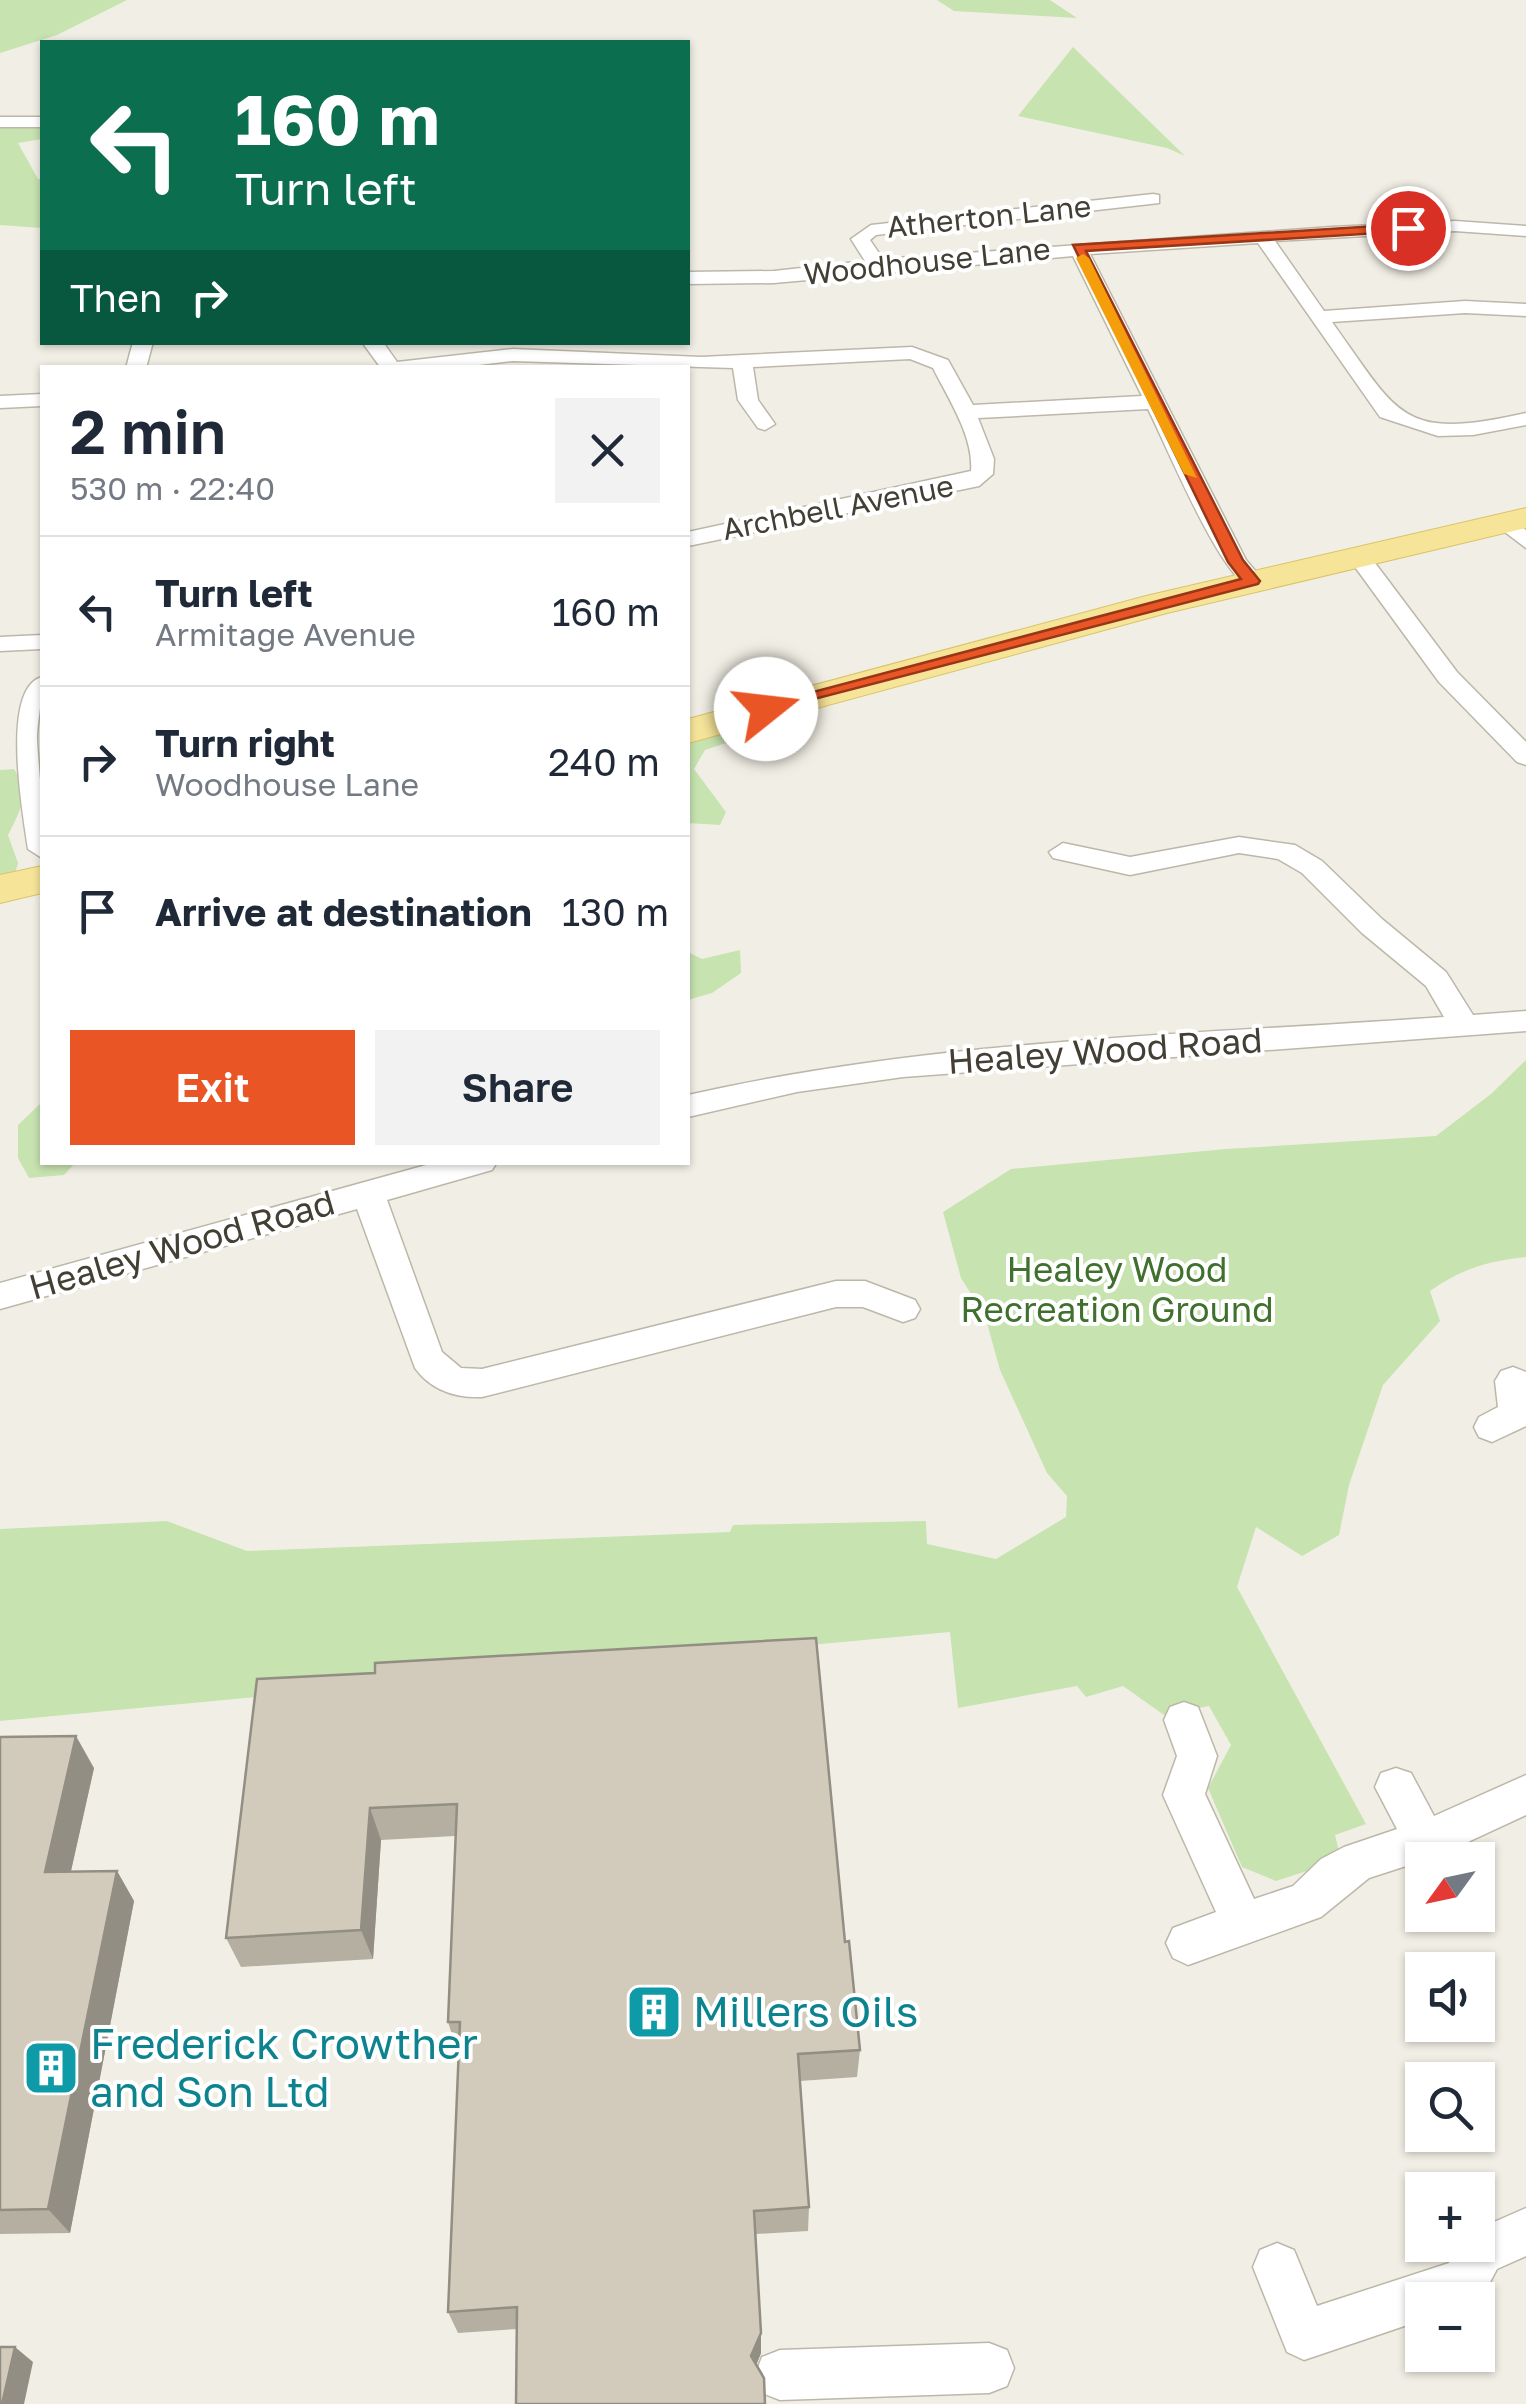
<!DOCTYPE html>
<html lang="en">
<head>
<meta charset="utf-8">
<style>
	body { margin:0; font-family:"Golos Text",sans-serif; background:#f2f2f3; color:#1f2937; height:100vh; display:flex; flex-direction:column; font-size:38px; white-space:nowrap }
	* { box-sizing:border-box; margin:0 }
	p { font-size:32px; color:#747a83 }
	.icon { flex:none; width:55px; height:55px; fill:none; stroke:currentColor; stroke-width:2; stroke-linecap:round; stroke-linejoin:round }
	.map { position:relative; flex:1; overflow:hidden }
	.sheet { position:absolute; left:40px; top:365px; width:650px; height:800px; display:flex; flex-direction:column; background:#fff; border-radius:0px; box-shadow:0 2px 8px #0004 }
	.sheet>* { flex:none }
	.guide { position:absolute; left:40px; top:40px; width:650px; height:305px; border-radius:0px; box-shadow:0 2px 8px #0004; background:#0b6e4f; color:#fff; overflow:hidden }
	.needle { width:65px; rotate:237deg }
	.tools { position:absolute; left:1405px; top:1842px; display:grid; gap:20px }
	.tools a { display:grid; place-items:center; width:90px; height:90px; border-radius:0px; background:#fff; box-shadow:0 2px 8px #0004; font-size:50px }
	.pin { position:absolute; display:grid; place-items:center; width:85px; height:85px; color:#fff; margin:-42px; border:5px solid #fff; border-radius:50%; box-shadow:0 2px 10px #0007 }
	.me { position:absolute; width:110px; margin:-55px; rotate:74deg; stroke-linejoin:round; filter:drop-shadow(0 0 8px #0008) }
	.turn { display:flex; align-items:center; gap:35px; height:210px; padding:0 30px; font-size:45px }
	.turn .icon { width:130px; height:130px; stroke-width:2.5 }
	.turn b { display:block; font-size:70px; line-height:85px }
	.then { display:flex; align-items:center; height:95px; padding:0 30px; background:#0003; gap:20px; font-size:38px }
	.round { display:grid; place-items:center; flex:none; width:105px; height:105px; border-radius:0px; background:#f2f2f3 }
	.overview { display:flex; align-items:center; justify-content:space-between; height:170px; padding:0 30px }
	h1 { font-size:60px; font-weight:600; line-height:75px }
	.button { display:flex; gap:20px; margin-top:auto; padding:20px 30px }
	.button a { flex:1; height:115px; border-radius:0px; background:#e95524; color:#fff; font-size:40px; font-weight:600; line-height:115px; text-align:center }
	.button a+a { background:#f2f2f3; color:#1f2937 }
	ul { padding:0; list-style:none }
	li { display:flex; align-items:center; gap:30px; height:150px; padding:0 30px; border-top:2px solid #e0e1e3 }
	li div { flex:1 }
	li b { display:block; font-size:38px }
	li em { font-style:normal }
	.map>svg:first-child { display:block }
	.green { fill:#c7e3b0 }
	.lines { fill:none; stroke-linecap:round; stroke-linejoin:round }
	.minor-casing { stroke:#bcb7a8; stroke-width:3 }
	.primary-casing { stroke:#dac36a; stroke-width:2 }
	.minor { fill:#fff; fill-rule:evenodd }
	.primary { fill:#f6e599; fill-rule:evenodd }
	.wall { fill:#b5afa1 }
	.shaded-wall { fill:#938e83 }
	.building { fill:#d2cbbb; stroke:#938e83; stroke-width:2.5 }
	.route { fill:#e95524; stroke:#973717; stroke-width:2.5 }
	.slow { fill:#f59e0b }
	.labels { text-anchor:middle; stroke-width:8; stroke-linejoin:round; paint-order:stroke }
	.far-street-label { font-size:30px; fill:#433f35; stroke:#fff }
	.street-label { font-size:35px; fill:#433f35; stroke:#fff }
	.park-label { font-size:35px; fill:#40702d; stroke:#fff }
	.near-culture-label { font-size:42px; fill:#0d838f; stroke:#fff; text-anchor:start }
</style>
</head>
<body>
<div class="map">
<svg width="1526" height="2404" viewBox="0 0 1526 2404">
	<rect width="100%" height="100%" fill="#f1efe5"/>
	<path class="green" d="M0 0H127L57 35 0 53Z
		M937 0H1050L1077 18 954 11Z
		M1073 47 1185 156 1167 148 1018 116Z
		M0 125 42 126V139L18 143 38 179H42V228L0 225Z
		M718 731H730L732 741 705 750 694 769 726 812 720 825 688 823V739Z
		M14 769C31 794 20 811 8 835L18 863 15 874 0 877V770Z
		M740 950 741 973 712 993 688 1000V952L702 959Z
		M1526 1060V1257C1488 1261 1461 1269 1430 1291L1440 1321 1383 1385 1349 1485 1339 1535 1302 1556 1256 1527 1237 1587 1366 1824 1335 1835 1341 1860 1276 1881 1242 1867 1208 1788 1231 1745 1209 1706 1164 1715 1123 1686 1086 1697 1077 1686 958 1708 950 1632 0 1721V1529L167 1521 247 1551 730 1532 733 1525 926 1521 927 1544 996 1559 1066 1517 1067 1496 1047 1473 1000 1370 985 1316 961 1278 943 1212 1011 1169 1226 1149 1436 1136 1491 1094Z
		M42 1102V1162L75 1163 64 1175 29 1178 18 1158V1125Z"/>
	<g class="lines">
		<g class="minor-casing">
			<path id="minor" d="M0 117H42V127H0Z
				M1153 194 1159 195V203L876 235 870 240 883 259 1332 227 1455 221 1526 226V236L1455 231 1275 241 1324 311 1465 301 1526 304V316L1465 313 1332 322C1400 417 1401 441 1526 413V425L1473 435 1438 436 1380 417 1258 243 1090 254 1246 560 1264 581 1252 588C1221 580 1165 442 1148 409L978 418 994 459 993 474 979 486 688 546V532L971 471C974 437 948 398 933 368L910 359 753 367 758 400 775 424 765 430 758 428 738 400 733 368 513 361 454 368H381L362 342H383L397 362 513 349 701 357 912 347 948 360 973 405 1142 396 1073 256 774 283 688 284V272L774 271 865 261 851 239 871 225Z
				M133 342H153L146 368H126Z
				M42 394V406L0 408V396Z
				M1504 516 1526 530V548L1493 523Z
				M1358 549 1366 551 1457 672 1526 742V765L1517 762 1439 682 1347 556Z
				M42 635V649L0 651V637Z
				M42 677C43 698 37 721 37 739 39 778 45 818 42 858L28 849C23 815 0 688 42 677Z
				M1239 837 1295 845 1322 861 1382 919 1446 972 1473 1015 1526 1011V1031L903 1077 797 1092 688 1117V1095C935 1039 1192 1035 1444 1017L1426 986 1362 933 1302 873 1278 859 1239 853 1130 875 1053 858 1049 852 1063 843 1130 857Z
				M437 1162H497L492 1170 387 1200 442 1352 461 1368 482 1369 836 1281H865L915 1300 920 1309 915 1318 903 1322 863 1307H836L482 1397C455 1398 431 1390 415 1368L357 1209 0 1309V1283Z
				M1513 1367 1526 1372V1426L1492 1442 1479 1437 1474 1427 1479 1417 1498 1407 1495 1381 1501 1371Z
				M1184 1702 1198 1707 1217 1756 1205 1794 1254 1899 1293 1886 1321 1859 1344 1847 1397 1829 1375 1787 1381 1773 1396 1768 1411 1773 1434 1816 1526 1775V1815L1440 1855 1369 1878 1321 1917 1188 1965 1173 1958 1166 1943 1173 1928 1216 1912 1163 1795 1177 1756 1164 1720 1170 1707Z
				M1526 2208V2256L1497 2269 1481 2299 1422 2300V2320L1304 2360 1287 2352 1253 2267 1260 2250 1277 2243 1294 2250 1317 2306 1449 2263 1456 2245H1478V2229Z
				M989 2343 1007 2350 1014 2368 1007 2386 989 2393 780 2400 762 2393 755 2375 762 2357 780 2350Z"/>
		</g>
		<g class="primary-casing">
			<path id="primary" d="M1526 508V528L1167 613 688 743V719L1146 596Z
				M42 866V893L0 903V875Z"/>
		</g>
		<use href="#minor" class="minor"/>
		<use href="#primary" class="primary"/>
	</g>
	<path class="wall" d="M257 1679 845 1942 860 2050 857 2077 800 2081 809 2207 808 2231 756 2234 761 2353 756 2365 517 2329 458 2333 448 2312 459 2050H457L448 2022 455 1836 381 1840 373 1959 241 1967 226 1938Z
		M0 1737 94 1768 71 1871H117L134 1901 70 2233 0 2234Z"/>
	<path class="shaded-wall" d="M76 1736 94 1768 64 1902 45 1872Z
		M370 1808 381 1840 373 1959 361 1930Z
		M117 1871 134 1901 70 2233 48 2209Z
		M761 2333V2353L752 2376 751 2356Z
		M15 2347 33 2362 24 2404H2Z"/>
	<path class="building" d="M816 1638 845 1942 849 1941 860 2050 798 2054 809 2207 754 2211 761 2333 751 2356 764 2378 765 2404H516L517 2307 448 2312 460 2022H448L457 1804 370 1808 361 1930 226 1938 257 1679 375 1673V1663Z
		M76 1736 45 1872 117 1871 48 2209 0 2210V1737Z
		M0 2347H15L2 2404H0Z"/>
	<path class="route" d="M1408 224 1413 231 1086 251 1243 560 1260 581 1258 584 760 713V706L1241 579 1228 562 1073 245Z"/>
	<path class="slow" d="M1083 254 1089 258 1197 478 1184 474 1076 258Z"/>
	<defs>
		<g id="building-square" transform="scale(2.875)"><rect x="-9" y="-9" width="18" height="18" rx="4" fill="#0f9aa8" stroke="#fff"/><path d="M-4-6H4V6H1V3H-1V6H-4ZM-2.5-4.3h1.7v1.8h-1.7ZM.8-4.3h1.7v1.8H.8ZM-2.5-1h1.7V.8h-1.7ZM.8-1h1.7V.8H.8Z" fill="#fff"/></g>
	</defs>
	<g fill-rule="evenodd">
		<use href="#building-square" x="654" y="2012"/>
		<use href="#building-square" x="51" y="2068"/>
	</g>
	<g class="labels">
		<g class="far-street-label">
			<text transform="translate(989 217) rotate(-6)" y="10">Atherton Lane</text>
			<text transform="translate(927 262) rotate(-6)" y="10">Woodhouse Lane</text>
			<text transform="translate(838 508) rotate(-11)" y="10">Archbell Avenue</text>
		</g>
		<g class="street-label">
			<text transform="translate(1105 1051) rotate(-4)" y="12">Healey Wood Road</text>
			<text transform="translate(182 1245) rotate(-16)" y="12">Healey Wood Road</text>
		</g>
		<g class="park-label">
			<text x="1117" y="1282">Healey Wood<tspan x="1117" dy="40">Recreation Ground</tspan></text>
		</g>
		<g class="near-culture-label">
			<text x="693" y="2027">Millers Oils</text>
			<text x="90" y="2059">Frederick Crowther<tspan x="90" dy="48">and Son Ltd</tspan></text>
		</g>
	</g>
</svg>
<div class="tools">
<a><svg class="needle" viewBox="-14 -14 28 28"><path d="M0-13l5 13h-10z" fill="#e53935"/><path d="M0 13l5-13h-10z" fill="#747a83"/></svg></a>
<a><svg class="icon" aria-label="sound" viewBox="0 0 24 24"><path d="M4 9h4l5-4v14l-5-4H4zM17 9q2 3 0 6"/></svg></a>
<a><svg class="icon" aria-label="search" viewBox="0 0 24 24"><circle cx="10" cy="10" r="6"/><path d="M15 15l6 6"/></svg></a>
<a>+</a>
<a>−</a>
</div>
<div class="pin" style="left:1408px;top:228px;background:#d93025"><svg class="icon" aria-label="arrive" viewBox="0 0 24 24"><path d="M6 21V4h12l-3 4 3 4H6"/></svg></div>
<svg class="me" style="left:766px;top:709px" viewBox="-20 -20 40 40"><circle r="19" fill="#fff"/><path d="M0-13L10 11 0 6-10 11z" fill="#e95524"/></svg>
<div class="guide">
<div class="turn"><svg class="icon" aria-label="left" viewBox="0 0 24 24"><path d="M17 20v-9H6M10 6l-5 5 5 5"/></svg><div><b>160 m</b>Turn left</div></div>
<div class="then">Then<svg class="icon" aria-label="right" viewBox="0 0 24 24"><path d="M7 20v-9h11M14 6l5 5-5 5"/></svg></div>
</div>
<section class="sheet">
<div class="overview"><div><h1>2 min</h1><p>530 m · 22:40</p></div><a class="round"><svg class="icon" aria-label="close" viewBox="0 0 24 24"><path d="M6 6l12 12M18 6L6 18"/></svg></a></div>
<ul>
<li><svg class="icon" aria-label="left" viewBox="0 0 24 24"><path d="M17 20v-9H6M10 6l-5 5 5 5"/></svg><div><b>Turn left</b><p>Armitage Avenue</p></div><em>160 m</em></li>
<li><svg class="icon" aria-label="right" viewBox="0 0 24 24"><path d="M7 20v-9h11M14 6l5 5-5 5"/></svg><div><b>Turn right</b><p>Woodhouse Lane</p></div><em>240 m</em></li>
<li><svg class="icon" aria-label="arrive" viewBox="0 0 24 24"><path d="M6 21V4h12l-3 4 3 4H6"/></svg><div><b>Arrive at destination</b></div><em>130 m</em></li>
</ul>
<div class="button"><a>Exit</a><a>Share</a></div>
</section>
</div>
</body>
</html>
